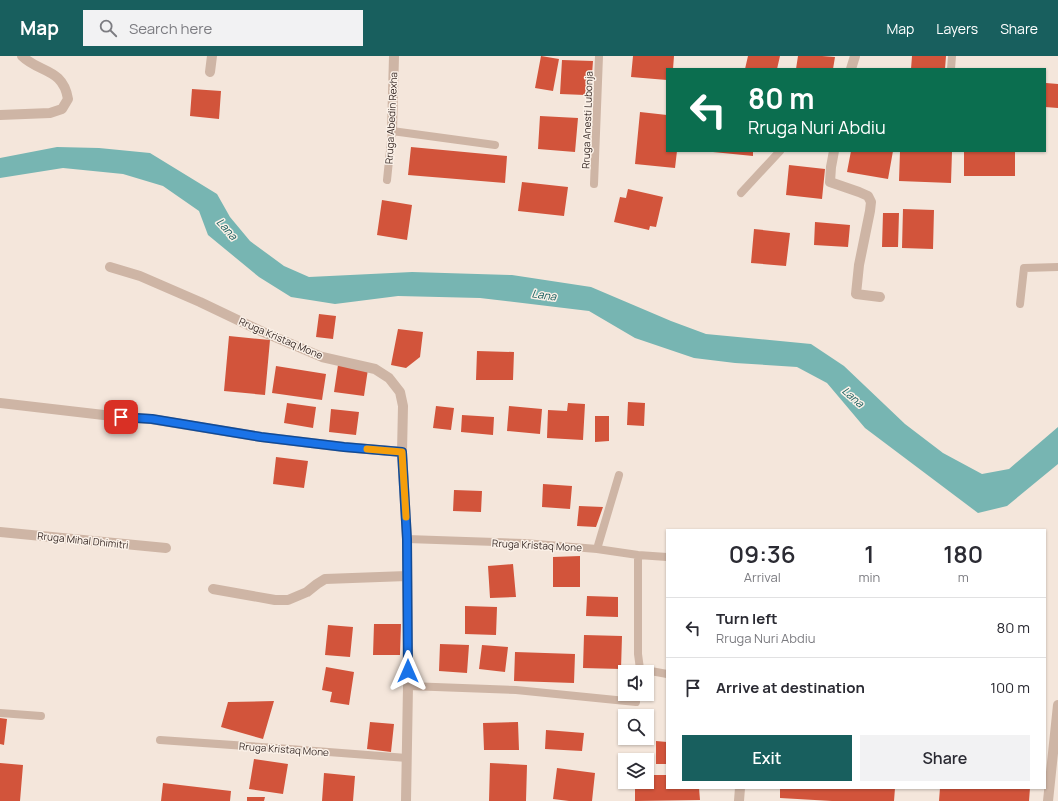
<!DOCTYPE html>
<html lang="en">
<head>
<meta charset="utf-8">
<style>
	body { margin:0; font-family:Manrope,sans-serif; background:#f2f2f3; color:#2b2b33; height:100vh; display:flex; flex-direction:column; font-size:15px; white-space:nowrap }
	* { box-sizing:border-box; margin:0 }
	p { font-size:13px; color:#7c7c81 }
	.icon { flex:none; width:22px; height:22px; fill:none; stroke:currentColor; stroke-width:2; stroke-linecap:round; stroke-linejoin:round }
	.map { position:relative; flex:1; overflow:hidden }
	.panel { position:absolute; left:666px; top:473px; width:380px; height:260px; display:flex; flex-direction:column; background:#fff; border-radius:0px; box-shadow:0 1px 3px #0004 }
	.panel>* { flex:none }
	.top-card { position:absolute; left:666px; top:12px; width:380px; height:84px; border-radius:0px; box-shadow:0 1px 3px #0004; background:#0b6e4f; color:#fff; overflow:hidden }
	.tools { position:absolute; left:618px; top:609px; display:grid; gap:8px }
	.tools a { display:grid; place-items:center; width:36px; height:36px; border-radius:0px; background:#fff; box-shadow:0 1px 3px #0004; font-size:20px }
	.pin { position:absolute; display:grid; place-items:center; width:34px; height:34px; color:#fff; margin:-17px; border-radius:8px; box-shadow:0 2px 6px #0006 }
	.me { position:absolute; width:44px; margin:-22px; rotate:0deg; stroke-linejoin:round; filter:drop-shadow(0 0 3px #0008) }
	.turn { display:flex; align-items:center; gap:14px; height:84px; padding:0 16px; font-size:18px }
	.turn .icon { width:52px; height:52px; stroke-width:2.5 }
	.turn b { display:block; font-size:28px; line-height:34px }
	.eta { display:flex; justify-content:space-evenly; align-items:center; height:68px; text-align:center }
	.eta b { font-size:24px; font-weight:600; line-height:28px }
	.button { display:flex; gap:8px; margin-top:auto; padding:8px 16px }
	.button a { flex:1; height:46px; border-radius:0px; background:#185f5e; color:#fff; font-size:16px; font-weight:600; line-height:46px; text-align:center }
	.button a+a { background:#f2f2f3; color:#2b2b33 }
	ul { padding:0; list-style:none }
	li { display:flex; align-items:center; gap:12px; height:60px; padding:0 16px; border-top:1px solid #e1e1e2 }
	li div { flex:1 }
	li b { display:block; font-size:15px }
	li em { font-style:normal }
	header { display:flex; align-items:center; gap:24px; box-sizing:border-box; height:56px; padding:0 20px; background:#185f5e; color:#fff }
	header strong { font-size:19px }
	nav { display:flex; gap:22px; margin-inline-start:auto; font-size:14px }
	.search { width:280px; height:36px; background:#f2f2f3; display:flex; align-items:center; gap:10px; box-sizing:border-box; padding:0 14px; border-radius:0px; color:#7c7c81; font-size:15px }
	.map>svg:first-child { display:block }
	.water { fill:#77b5b2 }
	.building { fill:#d2543b }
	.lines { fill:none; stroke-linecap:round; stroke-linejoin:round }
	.lane { stroke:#ceb5a5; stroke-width:8 }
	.street { stroke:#ceb5a5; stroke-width:10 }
	.route-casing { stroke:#114b97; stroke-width:10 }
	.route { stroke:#1a73e8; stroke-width:7 }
	.slow { stroke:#f59e0b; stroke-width:7 }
	.labels { text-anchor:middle; stroke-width:3; stroke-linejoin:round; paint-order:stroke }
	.street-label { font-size:10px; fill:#392b27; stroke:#fbf1e8 }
	.water-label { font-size:11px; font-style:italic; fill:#185f5e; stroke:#fbf1e8 }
</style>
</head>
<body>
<header>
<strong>Map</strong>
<div class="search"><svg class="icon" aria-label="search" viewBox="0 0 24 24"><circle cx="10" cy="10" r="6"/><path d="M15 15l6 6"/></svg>Search here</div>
<nav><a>Map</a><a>Layers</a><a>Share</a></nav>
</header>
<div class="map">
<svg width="1058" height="745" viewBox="0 0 1058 745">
	<rect width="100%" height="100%" fill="#f4e6db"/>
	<path class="water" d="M57 91 99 92 150 97 217 138 230 161 250 185 284 210 309 221 412 216 512 219 591 231 671 265 706 278 811 288 844 310 905 368 943 397 982 418 1009 413 1058 371V408L1007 450 978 457 865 372 827 327 797 311 735 307 694 302 635 282 589 255 480 242 398 240 335 248 291 241 259 221 208 179 199 155 163 130 123 118 63 112 0 122V102Z"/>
	<path class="building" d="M541 0 559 3 553 35 535 32Z
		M633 0H674L673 13H667V24L631 21Z
		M748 0H780L777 13H745Z
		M798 0H822L835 1 833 13H796Z
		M912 0H946L945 13H911Z
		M562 4 593 5 591 32H586L585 39 560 38Z
		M1046 27 1058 28V52L1045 51Z
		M192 33 221 35 219 63 190 60Z
		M640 56 667 59V95H677L675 112 635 108Z
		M540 60 578 62 575 96 538 93Z
		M411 91 507 100 505 127 408 119Z
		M713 95H753V100L713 96Z
		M851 95H893L888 123 847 116Z
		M900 95 952 96 951 127 899 125Z
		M964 95H1015V120H964Z
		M789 109 825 113 822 143 786 139Z
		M522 126 568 131 564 160 518 155Z
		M628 133 663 141 656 171 650 170 649 174 614 166 620 141 626 142Z
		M382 144 412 149 407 184 377 179Z
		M903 153 934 154 933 193 902 192Z
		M883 157H899L898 191H882Z
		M815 166 850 169 848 191 814 189Z
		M754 173 790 177 786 210 751 207Z
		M319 258 336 260 333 283 316 281Z
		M398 273 423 276 420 301 406 312 391 309Z
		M229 280 270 284 265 339 224 335Z
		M477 295 514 296 513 324H476Z
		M338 309 368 313 364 340 334 336Z
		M276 310 326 318 322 344 272 337Z
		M628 346 645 347 644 370 627 369Z
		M287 347 316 351 313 372 284 367Z
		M568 347 585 348 583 384 547 382 548 354 567 355Z
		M436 350 454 352 451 374 433 372Z
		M509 350 542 353 540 378 507 375Z
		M331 353 359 356 356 379 329 376Z
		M462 359 494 361 493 379 461 376Z
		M595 360H609V385L595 386Z
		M276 401 308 405 304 432 273 428Z
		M543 428 572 430 570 453 542 451Z
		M454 434 482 435 481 456 453 455Z
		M579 450 603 451 596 471 577 470Z
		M580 500V531H553V501Z
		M513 508 516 541 490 542 488 510Z
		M587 540 618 541V561L586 560Z
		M465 550 497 551 496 579 465 578Z
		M374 568H401L400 599H373Z
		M328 569 353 571 350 601 325 599Z
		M584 579 622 580 621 613 583 612Z
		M440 588 469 589 467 617 439 615Z
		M482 589 508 591 505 616 479 613Z
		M515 596 575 598 574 627 514 625Z
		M326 611 354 616 349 649 330 646 332 636 322 634Z
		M274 645 263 683 221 671 228 646Z
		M0 662 7 663 4 689 0 688Z
		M370 666 394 668 391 696 367 693Z
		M518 666 519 694H484L483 667Z
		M546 674 584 677 582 695 545 693Z
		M656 685 667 686V708H656Z
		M254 703 288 708 283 738 249 733Z
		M0 707 23 709 20 745H0Z
		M490 707 527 709 526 745H489Z
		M557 712 595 717 592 745H569L553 743Z
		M324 717 355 720 353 745H322Z
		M647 719H667V732H699L700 744 635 745V726H647Z
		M163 727 231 735 230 745H161Z
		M780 732H895L894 745H832L780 742Z
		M940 732H1030L1029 745H939Z
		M247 741H265L264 745H247Z"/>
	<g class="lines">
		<path class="lane" d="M951 13 952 0
			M387 124 392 75 495 89
			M594 128 599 0
			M741 137 780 95
			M1020 248 1024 212 1058 211
			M407 483 524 487 597 493 638 499 667 501
			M597 493 619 419
			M638 499V598L640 613 667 618
			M408 630 516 634 636 646
			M0 657 41 660
			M160 684 276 692 407 702"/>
		<path class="street" d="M851 13 855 0
			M210 16 212 0
			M0 59 50 57 62 53 68 43C63 12 39 17 22 0
			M392 75 394 0
			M834 95 831 111 830 126 859 136 868 140 871 146 870 155 859 209 856 238 880 241
			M110 211 140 220 200 246 263 276 322 301 375 313 389 322 400 336 403 350 402 396 407 483 408 630 406 745
			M0 347 121 361 151 363 261 381 344 391 402 396
			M0 476 166 492
			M213 533 275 544H288L307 536 317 528 325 523 407 520
			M739 745 740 732
			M1048 745 1058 649"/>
	</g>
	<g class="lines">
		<g class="route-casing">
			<path id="route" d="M121 361 152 363 261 381 344 391 402 396 407 483 408 615"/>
		</g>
		<use href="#route" class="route"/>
		<path class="slow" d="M367 393 402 396 406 461"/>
	</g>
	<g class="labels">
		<g class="street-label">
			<text transform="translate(391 62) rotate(-87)" y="4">Rruga Abedin Rexha</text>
			<text transform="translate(587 64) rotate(-88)" y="4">Rruga Anesti Lubonja</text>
			<text transform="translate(281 282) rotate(23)" y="4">Rruga Kristaq Mone</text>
			<text transform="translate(83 484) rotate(6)" y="4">Rruga Mihal Dhimitri</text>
			<text transform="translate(537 489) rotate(3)" y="4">Rruga Kristaq Mone</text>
			<text transform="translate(284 693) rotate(4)" y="4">Rruga Kristaq Mone</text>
		</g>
		<g class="water-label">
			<text transform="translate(227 173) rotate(48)" y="4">Lana</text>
			<text transform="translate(544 239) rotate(8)" y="4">Lana</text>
			<text transform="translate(853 341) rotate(41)" y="4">Lana</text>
		</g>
	</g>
</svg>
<div class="tools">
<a><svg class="icon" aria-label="sound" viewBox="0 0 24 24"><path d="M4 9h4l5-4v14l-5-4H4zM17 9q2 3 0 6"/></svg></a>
<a><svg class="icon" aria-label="search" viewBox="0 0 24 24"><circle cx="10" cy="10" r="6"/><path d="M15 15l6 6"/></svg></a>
<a><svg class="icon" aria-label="layers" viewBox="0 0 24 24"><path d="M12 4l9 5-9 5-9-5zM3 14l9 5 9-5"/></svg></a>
</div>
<div class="pin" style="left:121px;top:361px;background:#d93025"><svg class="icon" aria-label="arrive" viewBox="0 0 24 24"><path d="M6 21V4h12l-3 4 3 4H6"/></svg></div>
<svg class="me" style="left:408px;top:615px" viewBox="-20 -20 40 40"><path d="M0-17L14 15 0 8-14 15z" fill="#1a73e8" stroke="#fff" stroke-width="4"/></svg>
<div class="top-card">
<div class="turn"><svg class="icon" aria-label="left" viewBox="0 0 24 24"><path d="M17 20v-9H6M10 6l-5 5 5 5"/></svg><div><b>80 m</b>Rruga Nuri Abdiu</div></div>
</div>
<section class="panel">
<div class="eta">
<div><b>09:36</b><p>Arrival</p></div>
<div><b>1</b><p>min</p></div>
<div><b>180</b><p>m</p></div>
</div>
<ul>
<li><svg class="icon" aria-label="left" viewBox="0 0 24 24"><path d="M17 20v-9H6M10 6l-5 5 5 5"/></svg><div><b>Turn left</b><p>Rruga Nuri Abdiu</p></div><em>80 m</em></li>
<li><svg class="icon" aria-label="arrive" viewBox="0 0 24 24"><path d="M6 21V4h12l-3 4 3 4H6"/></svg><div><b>Arrive at destination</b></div><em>100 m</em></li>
</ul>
<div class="button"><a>Exit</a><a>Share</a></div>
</section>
</div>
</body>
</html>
